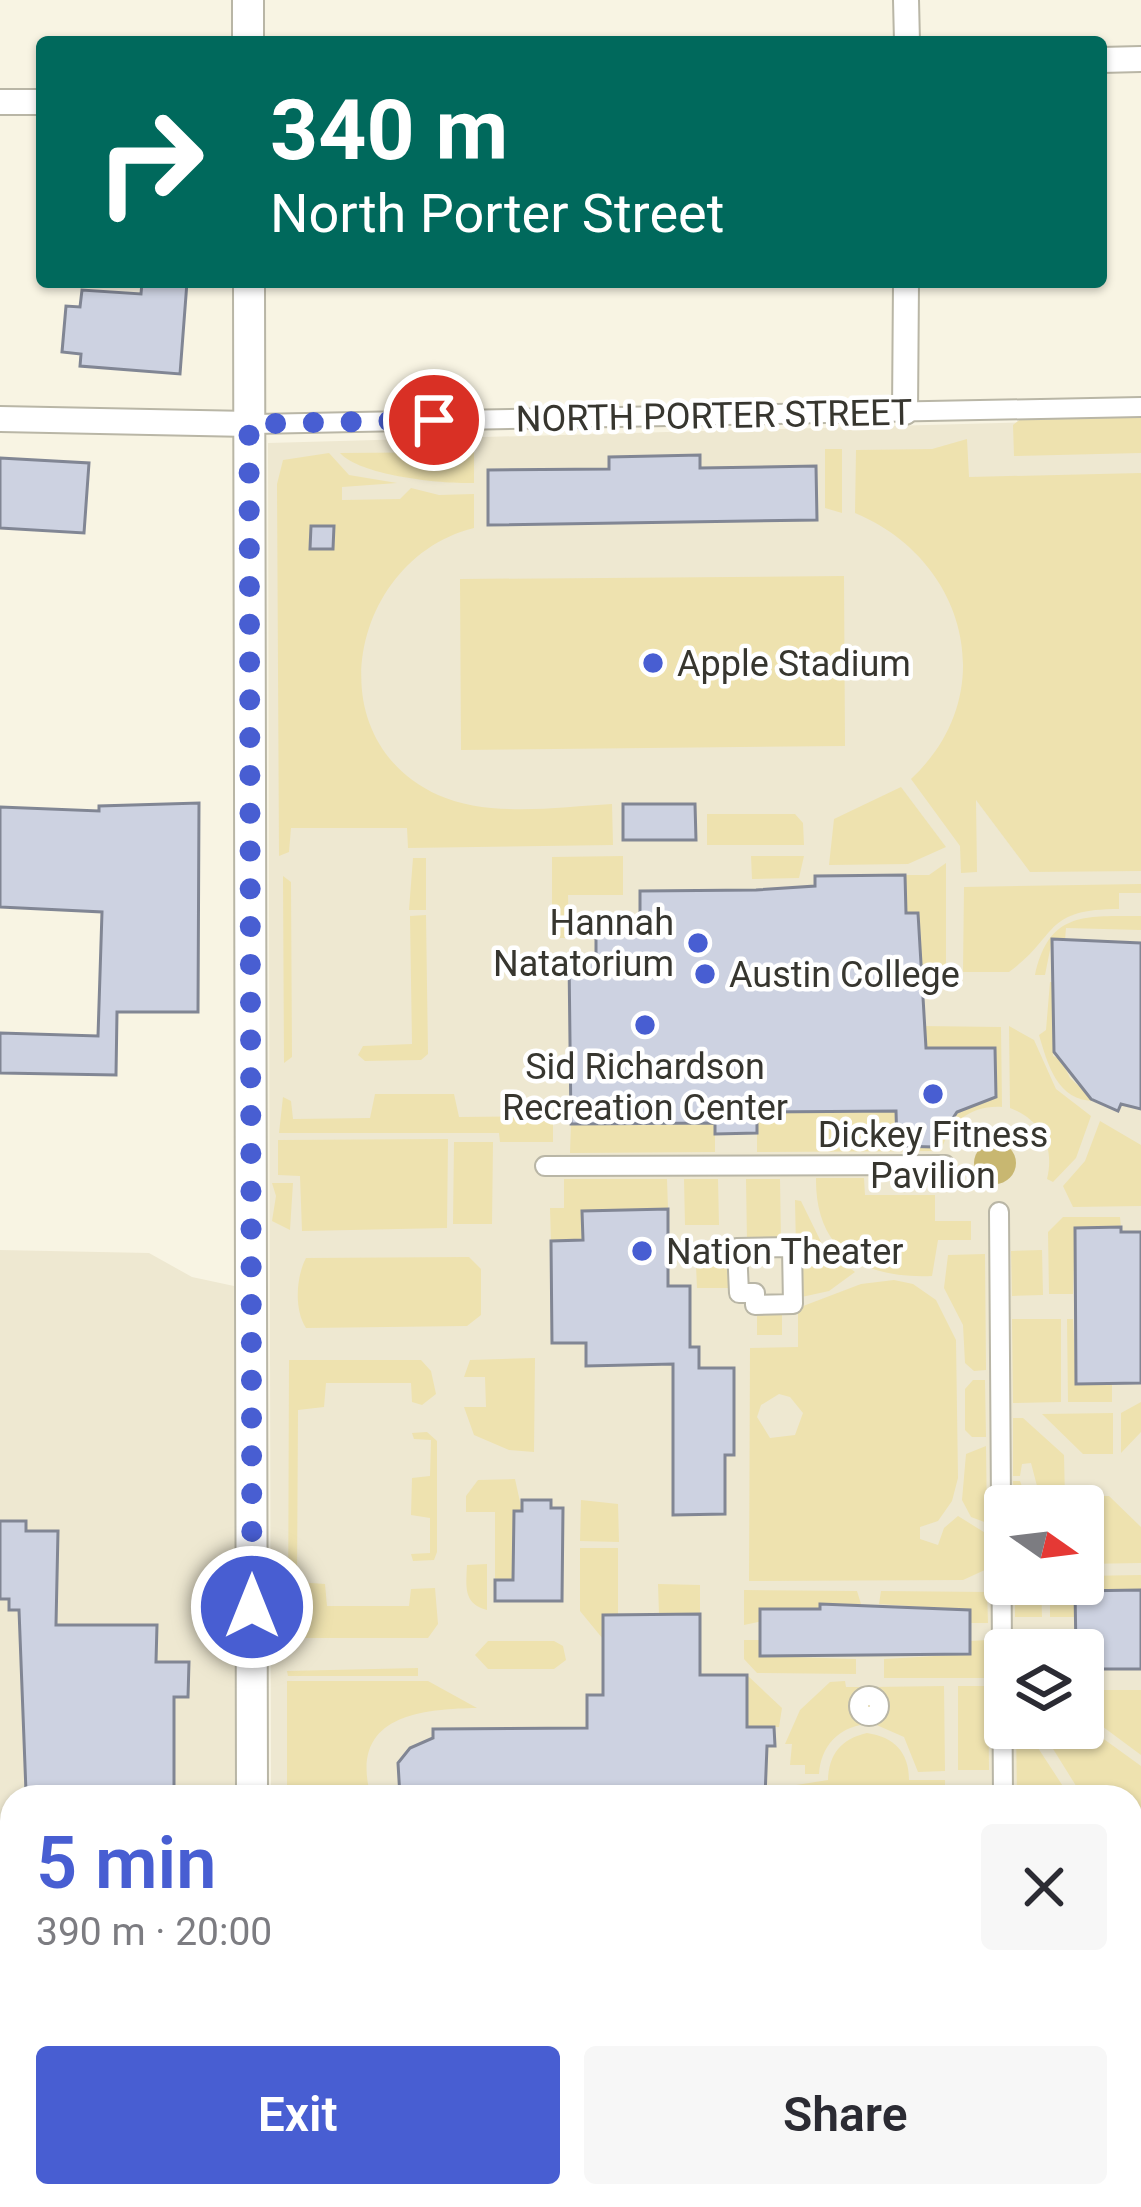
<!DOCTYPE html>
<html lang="en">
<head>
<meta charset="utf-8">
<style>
	body { margin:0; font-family:Roboto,sans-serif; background:#f7f7f7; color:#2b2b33; height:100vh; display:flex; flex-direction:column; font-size:45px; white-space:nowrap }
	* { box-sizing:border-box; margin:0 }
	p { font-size:39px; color:#7c7c81 }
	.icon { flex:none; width:66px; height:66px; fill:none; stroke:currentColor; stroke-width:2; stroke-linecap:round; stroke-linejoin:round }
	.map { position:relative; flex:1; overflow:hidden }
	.details { position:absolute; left:0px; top:1785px; width:1143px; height:423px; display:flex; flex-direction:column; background:#fff; border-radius:36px 36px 0 0; box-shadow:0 3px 9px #0004 }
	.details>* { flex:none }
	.top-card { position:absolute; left:36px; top:36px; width:1071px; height:252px; border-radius:12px; box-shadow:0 3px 9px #0004; background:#00695c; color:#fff; overflow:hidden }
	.needle { width:78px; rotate:104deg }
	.controls { position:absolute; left:984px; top:1485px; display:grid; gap:24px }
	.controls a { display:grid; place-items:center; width:120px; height:120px; border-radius:12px; background:#fff; box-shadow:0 3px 9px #0004; font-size:60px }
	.pin { position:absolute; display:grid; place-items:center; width:102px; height:102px; color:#fff; margin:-51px; border:6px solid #fff; border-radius:50%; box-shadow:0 3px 12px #0007 }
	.me { position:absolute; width:132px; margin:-66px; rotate:0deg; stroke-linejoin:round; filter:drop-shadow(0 0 9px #0008) }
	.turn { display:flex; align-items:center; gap:42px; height:252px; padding:0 36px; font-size:54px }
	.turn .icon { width:156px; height:156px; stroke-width:2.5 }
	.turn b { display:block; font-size:84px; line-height:102px }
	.round { display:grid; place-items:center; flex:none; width:126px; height:126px; border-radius:12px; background:#f7f7f7 }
	.head { display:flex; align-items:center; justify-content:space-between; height:204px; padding:0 36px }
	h1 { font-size:72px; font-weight:600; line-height:90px; color:#485ed2 }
	.action { display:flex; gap:24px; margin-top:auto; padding:24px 36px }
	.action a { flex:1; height:138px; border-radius:12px; background:#485ed2; color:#fff; font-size:48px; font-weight:600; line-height:138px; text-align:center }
	.action a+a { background:#f7f7f7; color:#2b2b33 }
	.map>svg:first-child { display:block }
	.built { fill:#eee8d1; fill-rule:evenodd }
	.green { fill:#eee2af; fill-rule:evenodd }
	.water { fill:#c8b771 }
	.building { fill:#cdd2e1; stroke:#818694; stroke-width:3 }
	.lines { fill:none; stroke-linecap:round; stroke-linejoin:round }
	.pedestrian-casing { stroke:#b9b6a6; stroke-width:22 }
	.minor-casing { stroke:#b9b6a6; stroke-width:28 }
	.tertiary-casing { stroke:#b9b6a6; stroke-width:34 }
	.pedestrian { stroke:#fff; stroke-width:18 }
	.minor { stroke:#fff; stroke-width:24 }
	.tertiary { stroke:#fff; stroke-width:30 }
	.route { stroke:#485ed2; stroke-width:21; stroke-dasharray:0 37.8 }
	.poi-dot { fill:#485ed2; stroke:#fff; stroke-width:4.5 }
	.labels { text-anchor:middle; stroke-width:9; stroke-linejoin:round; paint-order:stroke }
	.street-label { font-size:36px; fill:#37362f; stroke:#fff }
	.poi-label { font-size:36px; fill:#37362f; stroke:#fff; text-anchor:start }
</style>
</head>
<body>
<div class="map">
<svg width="1141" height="2207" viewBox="0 0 1141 2207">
	<rect width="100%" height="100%" fill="#f8f4e3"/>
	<path class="built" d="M1141 419V2207H272V2196H1131V1797H271L268 443ZM1005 1506H1083V1584H1005ZM1005 1650H1083V1728H1005Z
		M0 1250 149 1253 192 1277 234 1286 238 1797H12V1861H0Z"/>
	<path class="green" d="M1141 411V453L1014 456 1013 425C1040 401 1106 412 1141 411Z
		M967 439 969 477 1141 473V871L1030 872 976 800 977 872 961 873 960 846 911 779C1003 693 966 559 855 513L856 450 932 449Z
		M825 449H842V513L825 508Z
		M474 452V483C442 484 361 476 340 453Z
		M329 453 349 475 397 483 342 487V500L400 499 411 488 439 495 474 494V528C352 558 313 738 438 795 490 818 557 807 612 804L613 845 408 848 407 828H291L289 852 279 856 277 484 283 460Z
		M844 576 845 746 461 750 460 579Z
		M901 787 946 847 908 864 829 865 834 819Z
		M707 814H795L803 823 804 845H707Z
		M623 856V895H568L569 938H552V857Z
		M751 856H804L799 878 752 879Z
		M413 858H426V910H409Z
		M946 863V973H921L918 914 906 913 905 875H929Z
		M283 876 291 882 292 1057 284 1063Z
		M1141 884V893H1119V909C1042 909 1059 936 1009 972H963L964 887Z
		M426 915 428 1054 421 1060 365 1061 358 1055 363 1046 412 1044 410 916Z
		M1141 916V930L1066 928 1065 940H1052L1045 975H1035C1049 911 1085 916 1141 916Z
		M1050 982H1056L1053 1056 1061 1059 1070 1078 1095 1101C1057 1101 1048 1065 1039 1035L1046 1030Z
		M921 1026 1001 1027 1002 1107C971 1105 950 1122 941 1151L757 1152V1112L896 1111 897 1146 934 1147 957 1112 996 1097 995 1049 921 1048Z
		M1009 1026 1034 1040 1056 1089 1091 1116 1076 1158 1053 1182 1047 1179C1055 1146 1041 1120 1010 1108Z
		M375 1094H454L459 1117 553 1116V1142H500L499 1133H279L283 1097 291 1101 293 1119 370 1118Z
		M1100 1121 1141 1145V1206L1073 1207 1063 1186 1085 1161Z
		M715 1123V1152L570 1153 571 1124Z
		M448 1139 447 1228 302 1231 300 1176 278 1175V1140Z
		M454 1142H493L492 1224H453Z
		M816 1178H864L865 1195H935V1221H971V1240H938L932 1276C862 1279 815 1250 816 1178Z
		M564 1179H667L668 1209 583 1211V1240L551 1241 550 1208H564Z
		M684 1179H718L719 1225H685Z
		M746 1179H780L781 1241 747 1242Z
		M272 1183H293L290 1230 272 1221 276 1196Z
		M795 1200 801 1201 824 1248 855 1272 829 1291 797 1298Z
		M1063 1217H1120L1121 1227 1075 1228 1073 1294H1049L1048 1232Z
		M695 1243H729L730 1288H697Z
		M1042 1250 1043 1295 1012 1296 1011 1251Z
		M985 1254 986 1370 974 1371 965 1363 963 1325 944 1288 948 1255Z
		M469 1257 481 1269V1315L467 1326 306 1328C294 1310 296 1277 306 1258Z
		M894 1280 913 1284 936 1300 956 1340 958 1478 952 1501 938 1521 920 1527V1539L938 1545 944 1528 958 1516 987 1534V1569L963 1580 749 1581 750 1348 798 1347V1308L861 1284ZM779 1394 790 1397 803 1413 795 1435 770 1438 757 1417 761 1405Z
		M757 1311H782V1335H757Z
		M1012 1319H1061V1402L1013 1403Z
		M1067 1319H1073L1076 1384H1112V1402H1068Z
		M535 1358 534 1452 509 1450 474 1435 464 1407H486L485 1377H464L470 1360Z
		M289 1360H421L431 1371 436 1394 422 1405 412 1402 411 1383H326L324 1407 298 1410 297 1582 325 1584 327 1606H409L411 1589 435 1588 438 1624 428 1638H288Z
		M973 1380H985L986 1437H972L965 1430V1389Z
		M1141 1402V1432L1121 1453V1413Z
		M1113 1413V1454H1083L1042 1414Z
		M1013 1418H1023L1064 1455 1065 1500 1059 1506H1014L1013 1481H1020L1025 1494 1037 1486 1031 1463 1022 1464 1020 1476H1013Z
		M427 1432 437 1441V1552L434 1560 413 1561 411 1554 430 1553V1518L411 1515 412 1478 430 1476 431 1440 414 1439 412 1433Z
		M986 1446 987 1523 971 1517 962 1500 966 1454Z
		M515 1479 522 1511 514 1512 513 1580H495V1512H466V1496L478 1480Z
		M1086 1496H1109L1141 1527V1563L1083 1564V1506H1075Z
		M581 1500 618 1504 619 1542 580 1541Z
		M580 1548H618V1615H603V1639L580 1611Z
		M487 1564V1610C463 1604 466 1586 467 1565Z
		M1141 1575V1590L1075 1591V1617H1050V1584H1083V1576Z
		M658 1584 700 1585V1614H659Z
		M1015 1584H1041L1042 1617H1015Z
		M744 1590 857 1591 861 1604H821L820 1609 744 1625Z
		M881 1591 987 1592 988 1623H970L969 1610 879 1604Z
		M744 1640H760L761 1656 856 1659V1674L757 1673 744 1659Z
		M988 1640V1678H884V1659L969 1654 970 1641Z
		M488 1641H554L563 1646 566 1660 554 1669H488L475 1655Z
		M418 1668V1676H288L287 1671Z
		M747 1675 782 1708 779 1727H747Z
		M287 1681H428L477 1708C419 1709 348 1716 371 1797H287Z
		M845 1681 846 1687H865L866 1697H873V1687L944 1686 945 1771 918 1772 904 1737 872 1723 871 1714H865V1724C838 1728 821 1746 819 1774H805V1765H790L792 1744H785L800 1710 830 1682Z
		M958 1686H988L989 1770H958Z
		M1083 1690H1141V1755L1083 1712Z
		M1083 1724 1141 1766V1889L1131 1873V1797H1083L1040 1728H1083Z
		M1016 1728H1025L1070 1797H1017Z
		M867 1733C894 1737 909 1752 909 1780H945V1797H790V1786L828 1780C829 1754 841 1739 867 1733Z
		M1131 1961H1141V2117L1131 2131Z
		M271 2196H583L588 2203 272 2207Z"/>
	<path class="water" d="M974 1163a21 21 0 1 1 42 0a21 21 0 1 1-42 0Z"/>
	<path class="building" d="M142 282H187L180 374 80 366 81 354 62 352 66 306 80 307 82 290 141 294Z
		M700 455V468L816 466 817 520 488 525V470L609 469V457Z
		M0 458 89 463 84 533 0 528Z
		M311 526H334L333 549H310Z
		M199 803 198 1012H117L116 1075 0 1073V1033L98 1036 102 912 0 907V807L99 811V806Z
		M623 804H695L696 840H623Z
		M905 875 906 913H918L926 1048H995L996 1097 957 1112 934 1147 897 1146 896 1111 757 1112V1133L715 1134V1123L571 1124 569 959H596V932L640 931V891L756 890 815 886V876Z
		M1052 939 1141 943V1109L1121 1104 1118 1111 1091 1099 1054 1052Z
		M668 1209V1286H690V1347H699V1368H734V1455H725V1514L673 1515V1364L586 1366V1343H552L551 1241 583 1240 582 1211Z
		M1121 1227V1232H1141V1383L1076 1384 1075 1228Z
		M522 1500H551V1508H563L562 1601H495V1580H513L514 1511H522Z
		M0 1521H26V1531H58L56 1625H157L156 1662H189L188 1697H174V1793L26 1792 19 1610H9V1599H0Z
		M1141 1590V1669H1083V1650H1076L1075 1591Z
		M820 1604 970 1610V1654L760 1656V1609H820Z
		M700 1614V1675H747V1727H774L775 1746H767L765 1797H400L398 1763 410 1748 433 1738V1729L587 1728V1695H603V1615Z"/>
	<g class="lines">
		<g class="pedestrian-casing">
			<path id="pedestrian" d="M249 424 1141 407
				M545 1166 945 1165
				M999 1212 1003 1797
				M792 1247 793 1304 755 1305V1293H739L737 1248Z
				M859 1706a10 10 0 1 1 20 0a10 10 0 1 1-20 0Z"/>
		</g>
		<g class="minor-casing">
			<path id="minor" d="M906 0 907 42
				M1101 60 1141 59
				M0 102H42
				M905 412 906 282
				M0 419 249 424
				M0 1878H12"/>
		</g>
		<g class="tertiary-casing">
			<path id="tertiary" d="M248 0V42
				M249 282 252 1797
				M249 2207V2196"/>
		</g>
		<use href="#pedestrian" class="pedestrian"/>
		<use href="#minor" class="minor"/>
		<use href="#tertiary" class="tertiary"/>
	</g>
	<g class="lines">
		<path class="route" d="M252 1607 249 424 434 420"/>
	</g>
	<g class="poi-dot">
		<circle cx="653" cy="663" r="12"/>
		<circle cx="698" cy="943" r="12"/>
		<circle cx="705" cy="974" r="12"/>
		<circle cx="645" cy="1025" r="12"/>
		<circle cx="933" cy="1094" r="12"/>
		<circle cx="642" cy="1251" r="12"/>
	</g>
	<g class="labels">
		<g class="street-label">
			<text transform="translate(714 415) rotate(-1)" y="13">NORTH PORTER STREET</text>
		</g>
		<g class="poi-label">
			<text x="677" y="676">Apple Stadium</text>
			<text x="674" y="935" text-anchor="end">Hannah<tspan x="674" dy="41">Natatorium</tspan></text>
			<text x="729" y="987">Austin College</text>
			<text x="645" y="1079" text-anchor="middle">Sid Richardson<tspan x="645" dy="41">Recreation Center</tspan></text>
			<text x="933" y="1147" text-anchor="middle">Dickey Fitness<tspan x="933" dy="41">Pavilion</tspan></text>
			<text x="666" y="1264">Nation Theater</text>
		</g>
	</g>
</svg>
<div class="controls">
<a><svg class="needle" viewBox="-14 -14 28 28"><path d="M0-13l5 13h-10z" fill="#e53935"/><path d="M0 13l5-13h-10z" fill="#7c7c81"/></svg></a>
<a><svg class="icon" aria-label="layers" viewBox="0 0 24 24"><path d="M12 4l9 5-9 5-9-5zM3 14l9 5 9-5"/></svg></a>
</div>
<div class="pin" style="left:434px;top:420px;background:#d93025"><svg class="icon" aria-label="arrive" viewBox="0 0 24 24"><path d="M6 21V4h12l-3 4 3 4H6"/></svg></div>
<svg class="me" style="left:252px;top:1607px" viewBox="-20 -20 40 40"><circle r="17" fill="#485ed2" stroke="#fff" stroke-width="3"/><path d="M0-11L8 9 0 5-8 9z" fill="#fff"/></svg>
<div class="top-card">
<div class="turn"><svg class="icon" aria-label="right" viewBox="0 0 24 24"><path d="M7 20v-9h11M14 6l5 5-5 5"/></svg><div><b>340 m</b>North Porter Street</div></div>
</div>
<section class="details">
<div class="head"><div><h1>5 min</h1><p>390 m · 20:00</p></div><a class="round"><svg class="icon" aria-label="close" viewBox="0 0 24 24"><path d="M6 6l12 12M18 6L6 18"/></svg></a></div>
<div class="action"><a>Exit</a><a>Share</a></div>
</section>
</div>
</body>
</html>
